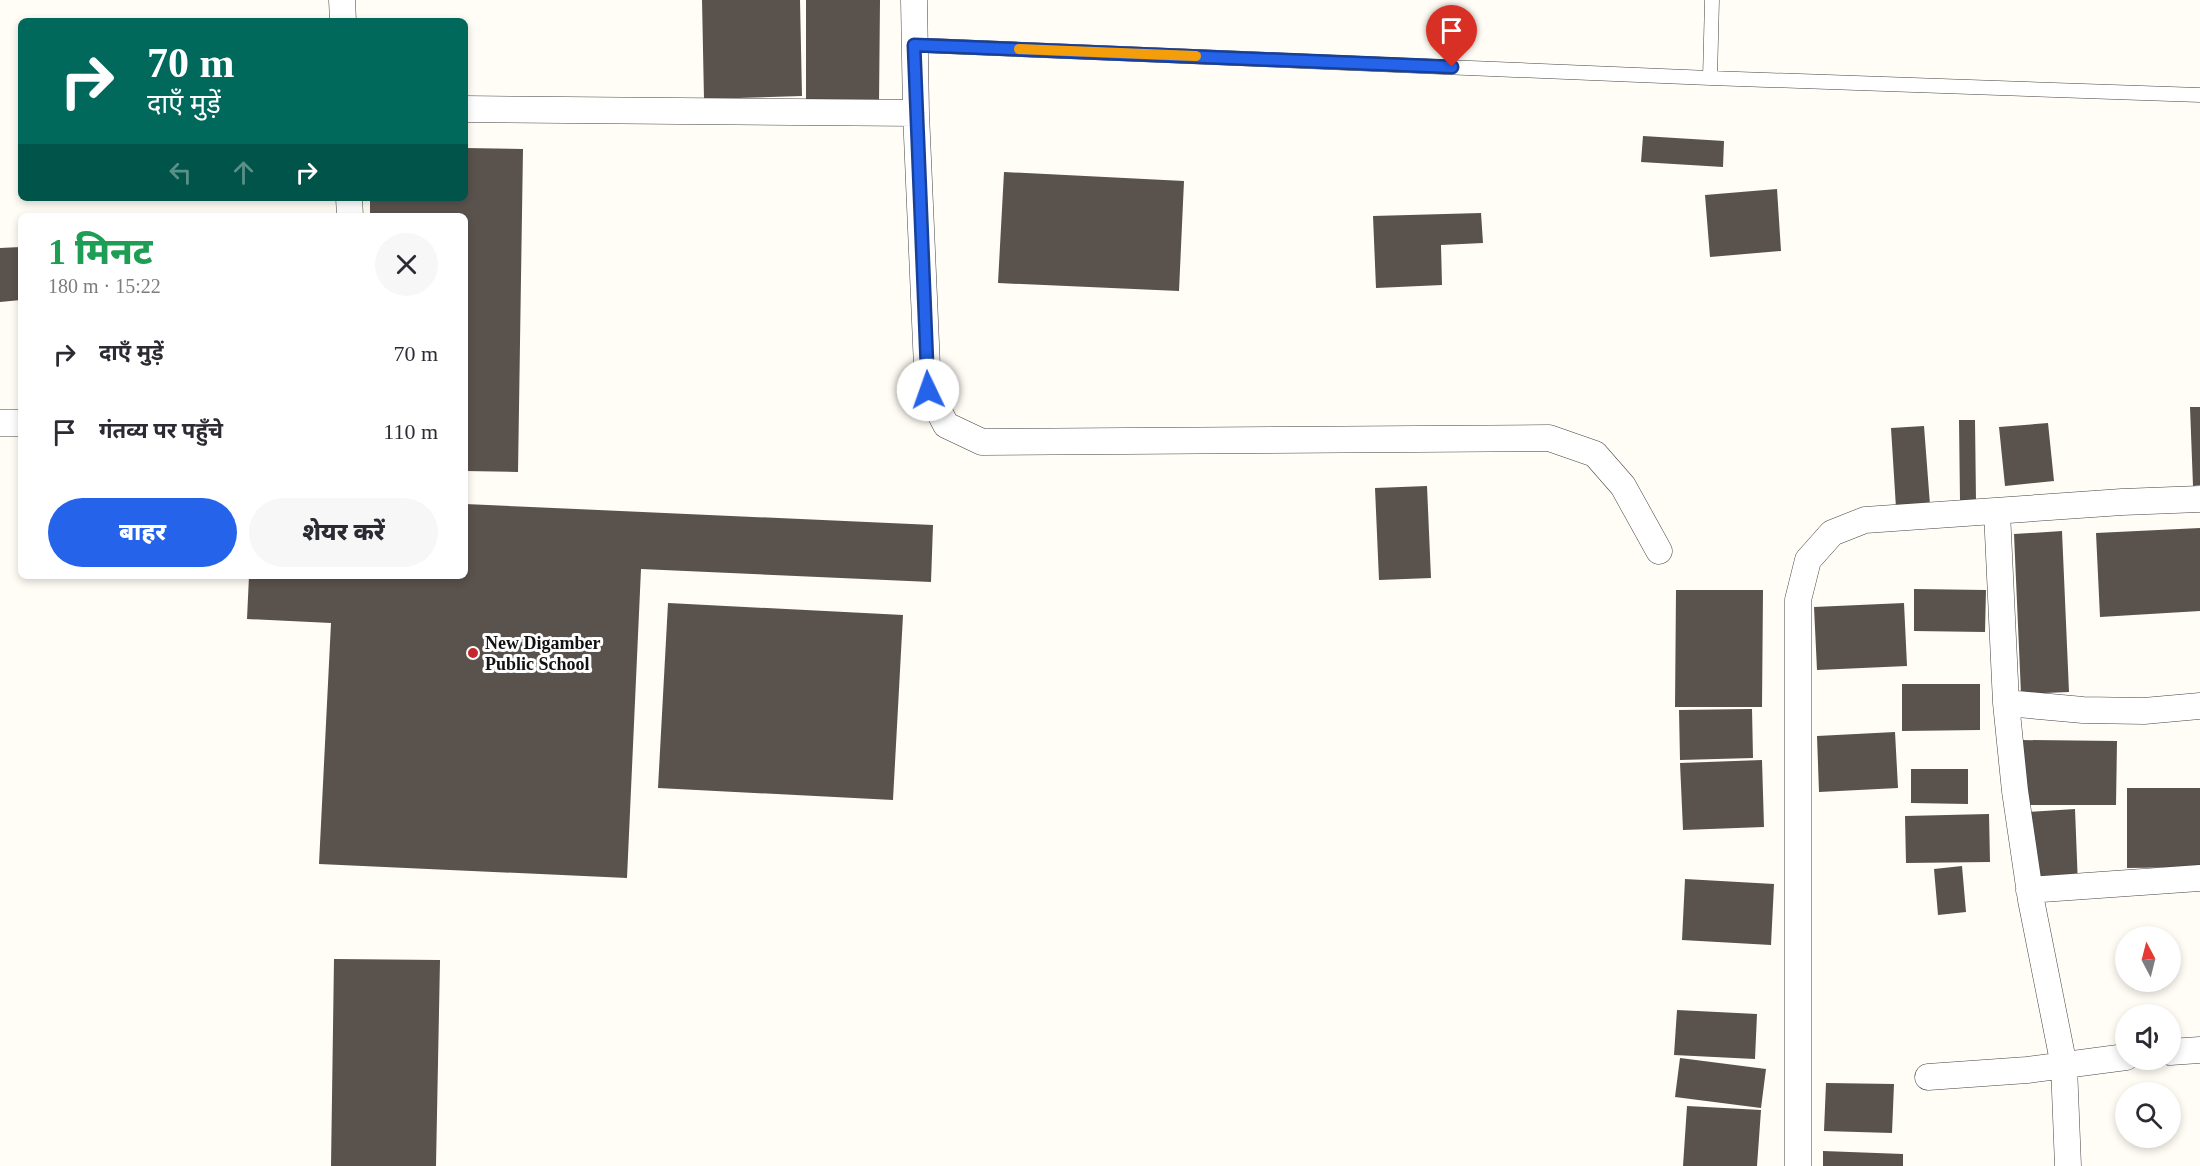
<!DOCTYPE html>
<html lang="hi">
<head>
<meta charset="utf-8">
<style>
	body { margin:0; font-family:"Times New Roman","Noto Sans Devanagari",serif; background:#f7f7f7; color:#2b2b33; height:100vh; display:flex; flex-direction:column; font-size:22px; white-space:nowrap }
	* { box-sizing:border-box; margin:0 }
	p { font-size:20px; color:#7c7c81 }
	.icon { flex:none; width:33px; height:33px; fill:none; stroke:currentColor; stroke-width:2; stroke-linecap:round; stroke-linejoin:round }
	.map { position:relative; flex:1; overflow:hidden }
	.drawer { position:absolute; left:18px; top:213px; width:450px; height:366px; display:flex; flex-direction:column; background:#fff; border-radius:9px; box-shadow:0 3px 9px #0003 }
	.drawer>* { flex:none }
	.banner { position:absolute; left:18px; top:18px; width:450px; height:183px; border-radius:9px; box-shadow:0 3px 9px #0003; background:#00695c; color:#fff; overflow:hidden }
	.needle { width:39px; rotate:353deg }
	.fabs { position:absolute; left:2115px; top:926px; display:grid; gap:12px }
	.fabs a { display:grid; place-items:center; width:66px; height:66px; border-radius:50%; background:#fff; box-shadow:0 3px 9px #0003; font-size:30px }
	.pin { position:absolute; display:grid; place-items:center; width:51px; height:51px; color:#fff; margin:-62px -26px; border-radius:50% 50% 50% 0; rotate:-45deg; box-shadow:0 0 6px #0007 }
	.pin .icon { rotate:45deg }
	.me { position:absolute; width:66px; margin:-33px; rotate:357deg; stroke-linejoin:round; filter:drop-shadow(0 0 4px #0008) }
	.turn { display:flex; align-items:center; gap:21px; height:126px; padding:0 30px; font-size:27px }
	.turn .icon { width:78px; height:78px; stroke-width:2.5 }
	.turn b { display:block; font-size:42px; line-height:51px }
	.lanes { display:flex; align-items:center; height:57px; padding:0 30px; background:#0003; justify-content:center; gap:30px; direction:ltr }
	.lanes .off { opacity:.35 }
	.round { display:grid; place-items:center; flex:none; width:63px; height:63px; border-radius:32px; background:#f7f7f7 }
	.summary { display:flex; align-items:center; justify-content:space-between; height:102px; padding:0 30px }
	h1 { font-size:36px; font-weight:800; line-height:45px; color:#1e9e55 }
	.action { display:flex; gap:12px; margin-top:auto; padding:12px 30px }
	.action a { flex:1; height:69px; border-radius:36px; background:#2563eb; color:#fff; font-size:24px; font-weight:800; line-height:69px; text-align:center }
	.action a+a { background:#f7f7f7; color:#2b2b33 }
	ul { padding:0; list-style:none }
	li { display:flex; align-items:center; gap:18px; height:78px; padding:0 30px }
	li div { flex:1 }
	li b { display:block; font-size:22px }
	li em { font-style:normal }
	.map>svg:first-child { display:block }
	.building { fill:#5a524d }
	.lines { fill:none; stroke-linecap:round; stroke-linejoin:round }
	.lane-casing { stroke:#444; stroke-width:15 }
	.street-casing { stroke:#444; stroke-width:27 }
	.lane { stroke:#fff; stroke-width:14 }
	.street { stroke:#fff; stroke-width:26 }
	.route-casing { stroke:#184099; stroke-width:15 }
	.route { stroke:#2563eb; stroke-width:10 }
	.slow { stroke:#f59e0b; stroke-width:10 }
	.poi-dot { fill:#c4262e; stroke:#fff; stroke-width:2 }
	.labels { text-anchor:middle; stroke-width:6; stroke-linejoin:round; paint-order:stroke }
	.poi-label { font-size:18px; font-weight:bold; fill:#111; stroke:#fff; text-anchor:start }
</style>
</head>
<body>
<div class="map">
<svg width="2200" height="1166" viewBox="0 0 2200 1166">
	<rect width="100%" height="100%" fill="#fffdf5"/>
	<path class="building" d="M702 0H800L802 96 704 99Z
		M806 0H880L879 103H806Z
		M1643 136 1724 141 1723 167 1641 162Z
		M465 148 523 149 518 472 465 471V216H370V198H465Z
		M1004 172 1184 181 1179 291 998 283Z
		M1777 189 1781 251 1710 257 1705 195Z
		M1481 213 1483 243 1441 245 1442 285 1376 288 1373 216Z
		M21 247V300L0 302V248Z
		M2190 407H2200V485L2193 486Z
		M1959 420H1975L1976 502 1960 501Z
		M2048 423 2054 481 2005 486 1999 427Z
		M1924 426 1930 505 1896 508 1891 428Z
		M1427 486 1431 578 1379 580 1375 488Z
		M465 504 933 525 931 582 641 569 627 878 319 864 331 623 247 619 249 576H465Z
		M2200 528V611L2100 617 2096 533Z
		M2062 531 2069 692 2021 694 2014 534Z
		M1914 589 1986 590 1985 632 1914 631Z
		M1676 590H1763L1762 707H1675Z
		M668 603 903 615 893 800 658 788Z
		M1904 603 1907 666 1817 670 1814 607Z
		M1902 684H1980V730L1902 731Z
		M1752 709 1753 758 1680 760 1679 710Z
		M1895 732 1898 788 1819 792 1817 736Z
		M2020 740 2117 741 2116 805H2020Z
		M1762 760 1764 827 1683 830 1680 763Z
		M1911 769H1968V804L1911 803Z
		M2127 788H2200V867L2127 868Z
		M2075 809 2078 886 2030 888 2027 812Z
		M1989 814 1990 862 1906 863 1905 816Z
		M1962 866 1966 912 1938 915 1934 869Z
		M1685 879 1774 884 1771 945 1682 940Z
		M334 959 440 960 436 1166H331Z
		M1677 1010 1757 1014 1755 1059 1674 1055Z
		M1680 1058 1766 1069 1761 1108 1675 1097Z
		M1826 1083 1894 1084 1892 1133 1824 1131Z
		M1687 1106 1761 1110 1757 1166H1683Z
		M1823 1151 1903 1154V1166H1823Z"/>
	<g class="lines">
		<g class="lane-casing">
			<path id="lane" d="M914 45 1710 78 2200 95
				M1710 78 1712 0"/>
		</g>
		<g class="street-casing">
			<path id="street" d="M342 0 343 21
				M914 0 916 113 928 390 946 425 982 442 1549 438 1595 454 1623 486 1659 551
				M465 109 916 113
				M349 198 350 216
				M0 423H21
				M1997 512 2006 703 2015 791 2031 900 2064 1066 2068 1166
				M2006 703 2083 710 2144 711 2200 706
				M2029 890 2200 878
				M2170 1052 2200 1050
				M1928 1077 2027 1070 2126 1057
				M1798 1166V600L1808 560 1832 533 1865 520 2122 502 2200 499"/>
		</g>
		<use href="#lane" class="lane"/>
		<use href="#street" class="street"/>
	</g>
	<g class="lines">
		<g class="route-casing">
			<path id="route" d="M928 390 914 45 1452 67"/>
		</g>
		<use href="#route" class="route"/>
		<path class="slow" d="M1019 49 1196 56"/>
	</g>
	<circle class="poi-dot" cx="473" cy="653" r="6"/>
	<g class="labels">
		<g class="poi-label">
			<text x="485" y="649">New Digamber<tspan x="485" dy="21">Public School</tspan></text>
		</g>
	</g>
</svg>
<div class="fabs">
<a><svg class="needle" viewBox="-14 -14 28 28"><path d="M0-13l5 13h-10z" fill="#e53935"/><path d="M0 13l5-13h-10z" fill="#7c7c81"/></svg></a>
<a><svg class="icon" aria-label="sound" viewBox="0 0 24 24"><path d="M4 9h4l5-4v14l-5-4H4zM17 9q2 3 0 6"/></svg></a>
<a><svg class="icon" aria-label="search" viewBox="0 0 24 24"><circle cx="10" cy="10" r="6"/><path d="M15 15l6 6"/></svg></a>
</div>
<div class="pin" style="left:1452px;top:67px;background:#d93025"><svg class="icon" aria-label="arrive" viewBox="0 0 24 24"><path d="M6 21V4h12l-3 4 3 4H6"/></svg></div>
<svg class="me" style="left:928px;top:390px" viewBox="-20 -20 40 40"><circle r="19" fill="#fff"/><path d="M0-13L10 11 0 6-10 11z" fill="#2563eb"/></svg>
<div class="banner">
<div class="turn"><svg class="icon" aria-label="right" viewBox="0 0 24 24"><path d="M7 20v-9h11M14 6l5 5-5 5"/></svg><div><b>70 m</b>दाएँ मुड़ें</div></div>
<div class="lanes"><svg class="icon off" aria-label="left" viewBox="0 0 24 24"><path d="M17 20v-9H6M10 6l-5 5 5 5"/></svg><svg class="icon off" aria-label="ahead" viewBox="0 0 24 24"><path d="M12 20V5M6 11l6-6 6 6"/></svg><svg class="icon" aria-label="right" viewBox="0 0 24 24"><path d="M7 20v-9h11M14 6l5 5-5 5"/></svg></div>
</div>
<section class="drawer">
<div class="summary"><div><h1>1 मिनट</h1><p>180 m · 15:22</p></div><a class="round"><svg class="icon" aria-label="close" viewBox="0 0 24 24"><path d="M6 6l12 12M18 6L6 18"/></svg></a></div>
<ul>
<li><svg class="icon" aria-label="right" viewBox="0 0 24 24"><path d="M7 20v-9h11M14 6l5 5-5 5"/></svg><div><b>दाएँ मुड़ें</b></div><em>70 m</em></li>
<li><svg class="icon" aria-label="arrive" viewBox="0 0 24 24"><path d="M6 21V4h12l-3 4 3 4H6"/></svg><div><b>गंतव्य पर पहुँचे</b></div><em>110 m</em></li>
</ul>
<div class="action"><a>बाहर</a><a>शेयर करें</a></div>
</section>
</div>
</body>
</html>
